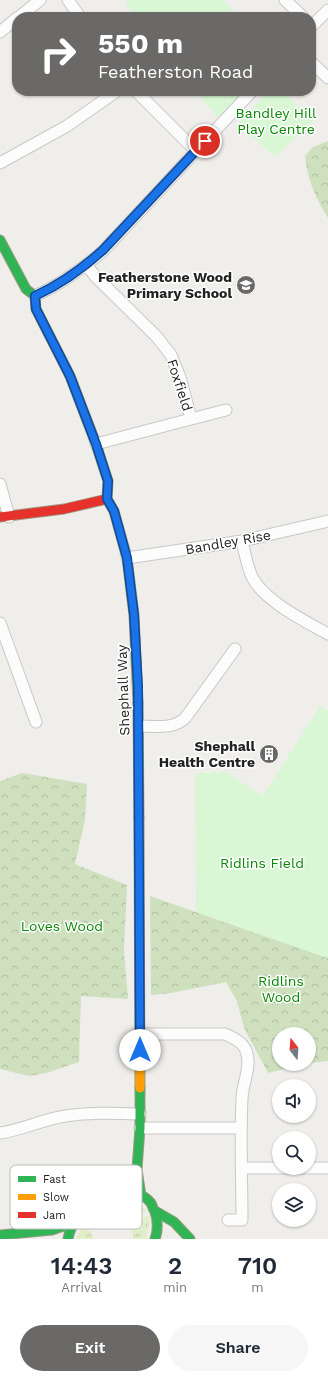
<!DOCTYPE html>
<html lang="en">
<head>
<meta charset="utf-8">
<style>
	body { margin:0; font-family:"Work Sans",sans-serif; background:#f6f6f7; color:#1f2937; height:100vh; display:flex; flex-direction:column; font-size:15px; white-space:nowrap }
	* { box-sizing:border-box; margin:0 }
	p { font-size:13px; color:#747a83 }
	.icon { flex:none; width:22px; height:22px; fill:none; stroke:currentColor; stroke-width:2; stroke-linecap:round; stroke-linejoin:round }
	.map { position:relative; height:1239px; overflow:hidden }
	.side { display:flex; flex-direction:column; background:#fff; flex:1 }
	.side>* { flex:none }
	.guide { position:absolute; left:12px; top:12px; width:304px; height:84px; border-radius:16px; box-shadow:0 1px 3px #0004; background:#6a6968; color:#fff; overflow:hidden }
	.needle { width:26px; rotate:343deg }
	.controls { position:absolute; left:272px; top:1027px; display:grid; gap:8px }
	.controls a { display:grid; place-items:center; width:44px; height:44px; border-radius:50%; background:#fff; box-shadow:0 1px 3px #0004; font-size:20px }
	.pin { position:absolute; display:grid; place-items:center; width:34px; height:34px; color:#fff; margin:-17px; border:2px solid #fff; border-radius:50%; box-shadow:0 1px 4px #0007 }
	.me { position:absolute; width:44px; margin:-22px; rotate:0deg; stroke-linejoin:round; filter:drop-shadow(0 0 3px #0008) }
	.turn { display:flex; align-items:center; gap:14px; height:84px; padding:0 20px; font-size:18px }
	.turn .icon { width:52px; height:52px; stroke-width:2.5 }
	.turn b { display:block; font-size:28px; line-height:34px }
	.eta { display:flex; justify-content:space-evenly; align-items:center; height:68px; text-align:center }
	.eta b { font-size:24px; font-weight:600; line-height:28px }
	.cta { display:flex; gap:8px; margin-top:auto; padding:8px 20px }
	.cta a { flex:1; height:46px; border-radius:24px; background:#6a6968; color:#fff; font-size:16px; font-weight:600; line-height:46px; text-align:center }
	.cta a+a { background:#f6f6f7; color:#1f2937 }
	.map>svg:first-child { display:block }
	.grass { fill:url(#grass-tufts) }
	.forest { fill:url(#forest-crowns) }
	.park { fill:#d9f7d5 }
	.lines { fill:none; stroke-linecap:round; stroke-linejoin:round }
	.street-casing { stroke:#c9c8c7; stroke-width:13 }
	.fast-casing { stroke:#9c9b81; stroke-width:11 }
	.slow-casing { stroke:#9c9b81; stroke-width:11 }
	.jam-casing { stroke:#9c9b81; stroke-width:11 }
	.street { stroke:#fdfcfc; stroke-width:11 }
	.fast { stroke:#30b455; stroke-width:9 }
	.slow { stroke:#ff9f0a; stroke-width:9 }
	.jam { stroke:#e5322d; stroke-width:9 }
	.route-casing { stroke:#114b97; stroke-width:10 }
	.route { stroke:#1a73e8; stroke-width:7 }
	.labels { text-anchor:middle; stroke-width:3; stroke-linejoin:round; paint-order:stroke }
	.park-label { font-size:14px; fill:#088703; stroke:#fff }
	.poi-label { font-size:14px; font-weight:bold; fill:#222; stroke:#fff; text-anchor:end }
	.street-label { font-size:14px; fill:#222; stroke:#fff }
	.key { fill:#fff; stroke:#bdbdbd; stroke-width:1 }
	.key-label { font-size:11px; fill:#222 }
</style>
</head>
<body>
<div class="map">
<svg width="328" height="1239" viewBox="0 0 328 1239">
	<defs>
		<pattern id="grass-tufts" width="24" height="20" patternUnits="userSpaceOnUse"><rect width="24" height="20" fill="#e1efc8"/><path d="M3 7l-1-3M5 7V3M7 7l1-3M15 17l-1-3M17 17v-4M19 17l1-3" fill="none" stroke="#c1cdac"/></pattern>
		<pattern id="forest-crowns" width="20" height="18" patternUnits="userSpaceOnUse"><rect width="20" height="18" fill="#cee0be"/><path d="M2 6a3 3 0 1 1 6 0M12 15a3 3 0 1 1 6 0" fill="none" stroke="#b1c0a3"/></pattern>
	</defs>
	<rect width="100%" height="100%" fill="#f0eeeb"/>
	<path class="grass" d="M126 1201H133L147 1211 131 1219H127L125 1209Z
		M149 1215 150 1220 146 1239H134L131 1231V1226Z
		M82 1227 91 1232 93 1239H76Z"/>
	<path class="forest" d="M328 141V218C316 199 307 179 305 156L313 147Z
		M22 773 87 784 85 820 75 864 127 885 124 950 128 999 81 996 79 1062 46 1073 29 1076 0 1069V781Z
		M150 896 328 958V1061L309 1063V1034H279V1064H305L268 1073 244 1028 237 1001 226 982 171 993 151 995Z"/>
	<path class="park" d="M125 0H224L239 17H134Z
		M195 91H244L218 118Z
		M269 91H282L314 120 275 157 238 124Z
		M320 706 328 711V958L196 912 195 773 226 772 263 796Z"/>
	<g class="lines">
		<g class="street-casing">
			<path id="street" d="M68 0 80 17
				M285 0 303 17
				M19 17 40 0
				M311 27 328 10
				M0 32 17 18
				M311 62 328 78
				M136 91 196 151
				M0 163 67 126 117 91
				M86 265 96 277 156 336 171 355 181 380 191 419 96 444
				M35 296C61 284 82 269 103 251L252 91
				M191 419 226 410
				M0 484 9 517
				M242 541C245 553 247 566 252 577 264 601 305 621 328 634
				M127 558 242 541 328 521
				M0 623 36 722
				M139 726C154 726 175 730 186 717L235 649
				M140 1034H225C234 1038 245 1043 247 1054 251 1068 242 1085 242 1099 240 1139 242 1180 242 1220H228
				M140 1128H241
				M0 1133C21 1130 39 1121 60 1117 86 1112 113 1113 140 1114
				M242 1168H305
				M309 1168H328"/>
		</g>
		<g class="fast-casing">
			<path id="fast" d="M0 240 26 289 35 296 36 309 70 376 96 444 108 481 107 499 114 511 127 558 134 615 138 703
				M140 1088V1128L137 1169 141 1196
				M112 1196 127 1178 137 1169
				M155 1211 174 1222 190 1239
				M0 1235 52 1230 75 1222
				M68 1239C69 1233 71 1227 75 1222 88 1205 134 1180 151 1203 152 1205 153 1209 155 1212 158 1220 158 1231 155 1239"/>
		</g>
		<g class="slow-casing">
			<path id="slow" d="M139 817 140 1088"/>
		</g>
		<g class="jam-casing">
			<path id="jam" d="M0 517 64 509 107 499
				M138 703 139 817"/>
		</g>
		<use href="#street" class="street"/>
		<use href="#fast" class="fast"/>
		<use href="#slow" class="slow"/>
		<use href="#jam" class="jam"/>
	</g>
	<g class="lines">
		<g class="route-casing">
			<path id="route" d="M140 1050 138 687 134 615 127 558 114 511 107 499 108 481 96 444 70 376 36 309 35 296C61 284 82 269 103 250L205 141"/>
		</g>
		<use href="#route" class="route"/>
	</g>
	<defs>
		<g id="school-disc" transform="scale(1)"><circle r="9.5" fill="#6a6968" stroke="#fff"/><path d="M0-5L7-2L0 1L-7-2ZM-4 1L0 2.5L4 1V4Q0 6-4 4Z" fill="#fff"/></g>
		<g id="building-disc" transform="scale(1)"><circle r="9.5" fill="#6a6968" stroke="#fff"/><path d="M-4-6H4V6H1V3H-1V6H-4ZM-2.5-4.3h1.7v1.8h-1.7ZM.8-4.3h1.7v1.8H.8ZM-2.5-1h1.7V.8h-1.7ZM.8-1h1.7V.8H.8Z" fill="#fff"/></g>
	</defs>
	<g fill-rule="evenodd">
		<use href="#school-disc" x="246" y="285"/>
		<use href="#building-disc" x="269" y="754"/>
	</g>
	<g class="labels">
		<g class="park-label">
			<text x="276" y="118">Bandley Hill<tspan x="276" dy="16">Play Centre</tspan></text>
			<text x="262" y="868">Ridlins Field</text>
			<text x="62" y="931">Loves Wood</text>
			<text x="281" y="986">Ridlins<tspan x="281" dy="16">Wood</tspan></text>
		</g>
		<g class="poi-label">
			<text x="232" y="282">Featherstone Wood<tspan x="232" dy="16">Primary School</tspan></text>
			<text x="255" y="751">Shephall<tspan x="255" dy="16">Health Centre</tspan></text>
		</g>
		<g class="street-label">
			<text transform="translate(180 385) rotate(72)" y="5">Foxfield</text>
			<text transform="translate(228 542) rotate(-10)" y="5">Bandley Rise</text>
			<text transform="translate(123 690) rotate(-92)" y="5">Shephall Way</text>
		</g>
	</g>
	<rect x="10" y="1165" width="132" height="64" rx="6" class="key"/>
	<rect x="18" y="1176" width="18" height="6" fill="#30b455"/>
	<rect x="18" y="1194" width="18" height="6" fill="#ff9f0a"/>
	<rect x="18" y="1212" width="18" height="6" fill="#e5322d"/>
	<g class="key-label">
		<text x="43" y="1183">Fast</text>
		<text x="43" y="1201">Slow</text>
		<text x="43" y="1219">Jam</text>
	</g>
</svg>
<div class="controls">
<a><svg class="needle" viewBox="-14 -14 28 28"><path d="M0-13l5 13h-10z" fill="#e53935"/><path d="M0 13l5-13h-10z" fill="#747a83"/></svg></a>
<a><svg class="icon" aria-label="sound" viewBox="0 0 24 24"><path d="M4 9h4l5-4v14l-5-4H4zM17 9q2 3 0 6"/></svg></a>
<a><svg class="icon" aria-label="search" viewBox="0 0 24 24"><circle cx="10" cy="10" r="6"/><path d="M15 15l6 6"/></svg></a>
<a><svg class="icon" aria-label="layers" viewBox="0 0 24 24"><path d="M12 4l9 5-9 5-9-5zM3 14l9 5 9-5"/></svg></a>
</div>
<div class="pin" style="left:205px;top:141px;background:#d93025"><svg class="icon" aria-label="arrive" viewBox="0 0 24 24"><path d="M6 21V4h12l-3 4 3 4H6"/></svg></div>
<svg class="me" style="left:140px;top:1050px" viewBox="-20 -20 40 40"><circle r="19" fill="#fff"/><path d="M0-13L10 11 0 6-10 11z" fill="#1a73e8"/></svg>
<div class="guide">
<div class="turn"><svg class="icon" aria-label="right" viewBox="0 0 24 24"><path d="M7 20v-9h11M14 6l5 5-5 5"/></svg><div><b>550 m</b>Featherston Road</div></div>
</div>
</div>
<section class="side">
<div class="eta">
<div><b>14:43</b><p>Arrival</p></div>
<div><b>2</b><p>min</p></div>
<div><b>710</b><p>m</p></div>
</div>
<div class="cta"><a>Exit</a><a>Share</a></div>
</section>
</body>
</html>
